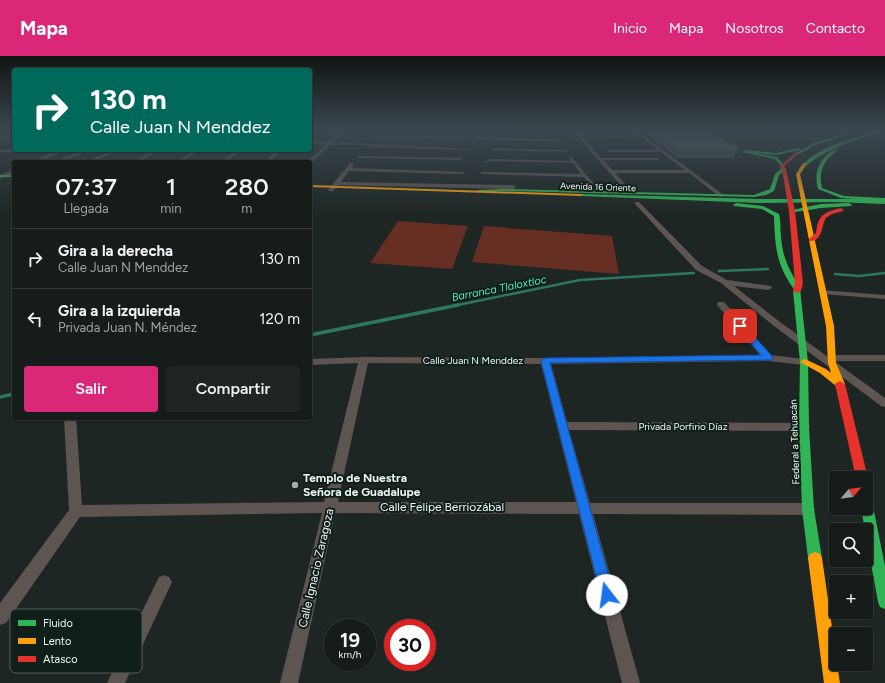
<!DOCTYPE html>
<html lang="es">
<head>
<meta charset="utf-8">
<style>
	body { margin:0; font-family:Figtree,sans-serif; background:#1f2523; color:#f1f3f6; height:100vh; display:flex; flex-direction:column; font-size:15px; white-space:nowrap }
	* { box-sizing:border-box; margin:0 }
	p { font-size:13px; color:#9ea1a2 }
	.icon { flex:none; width:22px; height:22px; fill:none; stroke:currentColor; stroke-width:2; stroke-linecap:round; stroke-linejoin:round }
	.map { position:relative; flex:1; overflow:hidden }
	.panel { position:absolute; left:12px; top:104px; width:300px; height:260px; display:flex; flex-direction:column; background:#161c1a; border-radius:4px; box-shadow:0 1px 3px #0004,0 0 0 1px #353a39 }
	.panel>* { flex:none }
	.top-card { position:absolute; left:12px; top:12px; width:300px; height:84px; border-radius:4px; box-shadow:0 1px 3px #0004,0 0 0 1px #353a39; background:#00695c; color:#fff; overflow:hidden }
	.needle { width:26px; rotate:61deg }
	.buttons { position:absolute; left:829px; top:415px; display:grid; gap:8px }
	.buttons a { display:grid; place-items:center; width:44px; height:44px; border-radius:4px; background:#161c1a; box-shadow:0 1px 3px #0004,0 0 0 1px #353a39; font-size:20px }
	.speed { position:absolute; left:324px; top:563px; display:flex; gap:8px; font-size:20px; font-weight:700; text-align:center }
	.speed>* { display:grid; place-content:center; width:52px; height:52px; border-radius:50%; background:#161c1a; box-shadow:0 1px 3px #0004,0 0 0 1px #353a39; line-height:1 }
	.speed small { font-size:10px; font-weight:400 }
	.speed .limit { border:6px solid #d22; background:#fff; color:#111 }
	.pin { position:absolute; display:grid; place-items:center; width:34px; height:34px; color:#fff; margin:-17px; border-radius:8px; box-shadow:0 2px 6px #0006 }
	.me { position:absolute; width:44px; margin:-22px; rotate:345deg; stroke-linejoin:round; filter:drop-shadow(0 0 3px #0008) }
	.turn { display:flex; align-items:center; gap:14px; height:84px; padding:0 12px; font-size:18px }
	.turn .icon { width:52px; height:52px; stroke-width:2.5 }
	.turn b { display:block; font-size:28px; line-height:34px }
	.eta { display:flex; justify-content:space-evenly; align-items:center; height:68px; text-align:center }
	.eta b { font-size:24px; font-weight:600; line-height:28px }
	.primary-button { display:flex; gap:8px; margin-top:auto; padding:8px 12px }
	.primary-button a { flex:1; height:46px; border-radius:4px; background:#db2777; color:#fff; font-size:16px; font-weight:600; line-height:46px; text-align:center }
	.primary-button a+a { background:#1f2523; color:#f1f3f6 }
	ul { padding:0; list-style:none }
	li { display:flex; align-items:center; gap:12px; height:60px; padding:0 12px; border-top:1px solid #353a39 }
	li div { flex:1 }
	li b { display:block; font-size:15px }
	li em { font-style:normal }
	header { display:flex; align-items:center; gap:24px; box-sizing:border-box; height:56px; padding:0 20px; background:#db2777; color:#fff }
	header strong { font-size:19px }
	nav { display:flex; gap:22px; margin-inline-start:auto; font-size:14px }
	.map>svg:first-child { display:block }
	.green { fill:#672e24 }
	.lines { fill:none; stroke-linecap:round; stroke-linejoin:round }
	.stream-far1 { stroke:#2d7761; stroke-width:2.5 }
	.stream { stroke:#2d7761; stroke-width:3.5 }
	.street { fill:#5e5553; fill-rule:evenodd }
	.fast { fill:#30b455; fill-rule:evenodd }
	.slow { fill:#ff9f0a; fill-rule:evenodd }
	.jam { fill:#e5322d; fill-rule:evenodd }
	.wall { fill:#454d4b }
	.shaded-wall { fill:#2e3633 }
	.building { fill:#575f5d; stroke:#6e7674 }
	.route { fill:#1a73e8; stroke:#114b97 }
	.poi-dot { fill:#a4adaa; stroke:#111f1a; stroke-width:1.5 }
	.labels { text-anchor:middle; stroke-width:4; stroke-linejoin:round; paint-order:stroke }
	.far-street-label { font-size:9px; fill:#ecf5f2; stroke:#111f1a }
	.street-label { font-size:10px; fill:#ecf5f2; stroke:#111f1a }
	.water-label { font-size:11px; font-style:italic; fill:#52e6bb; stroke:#111f1a }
	.near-poi-label { font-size:12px; font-weight:bold; fill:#ecf5f2; stroke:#111f1a; text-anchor:start }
	.near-street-label { font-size:12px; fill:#ecf5f2; stroke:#111f1a }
	.key { fill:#111f1a; stroke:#535f5b; stroke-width:1 }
	.key-label { font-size:11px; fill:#ecf5f2 }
</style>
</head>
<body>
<header>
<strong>Mapa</strong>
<nav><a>Inicio</a><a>Mapa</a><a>Nosotros</a><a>Contacto</a></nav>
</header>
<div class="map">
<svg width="885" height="627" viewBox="0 0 885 627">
	<rect width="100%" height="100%" fill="#1e2623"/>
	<path class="green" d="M398 165 468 170 452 213 370 207Z
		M484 170 612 180 619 218 472 206Z"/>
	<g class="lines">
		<path class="stream-far1" d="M719 215 768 213
			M835 218 859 220 885 217
			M453 250 580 224 694 217"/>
		<path class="stream" d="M310 279 458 249
			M0 341 14 338"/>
		<path class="street" d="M340 75H344L333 86 471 93 469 94 368 91 366 89H330L311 107 307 106 325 89 310 88V86H328L336 78H310V76Z
			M525 75H556L554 76Z
			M573 75H577L601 102H658L660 103 658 104H604L612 114H685L661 96H609L607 95 609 94H658L642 81 597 80 639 79 634 75H638L725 140 720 141 689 117H615L633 137 628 138Z
			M376 79 463 81 465 82 463 83 375 81Z
			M14 80V82L0 85V83Z
			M477 81 560 84 562 85 560 86 476 83Z
			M492 92 567 94 569 95 567 96 490 94Z
			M0 94H61L62 95 38 106H32L52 96H0Z
			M86 94H92L59 106H52Z
			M114 94H120L91 106H85Z
			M155 94H160L142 104 138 103Z
			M196 94H201L181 106H176Z
			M237 94H242L225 106H220Z
			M278 94H283L269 106H264Z
			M359 100 461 102 463 103 461 104 357 102Z
			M571 100 598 133 597 134H593L584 121 482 118 480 117 482 116 581 118 573 107 492 105 486 107 484 106 491 103 571 105 569 101Z
			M350 107 354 108 352 112 463 116 465 117 463 118 349 115 341 126 513 129 516 131 513 133 338 129 333 135H329L328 134Z
			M14 114V117L0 123V119Z
			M635 146H639L702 210 727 224 771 230 772 232 768 234 734 230 780 266 828 301 832 299H885V305H834L885 342V351L881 350 774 270 721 227 696 214 635 148Z
			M820 234 885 239V243L823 238 819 236Z
			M718 246H724L771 299 804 303 809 306 804 309 768 305 551 308 567 366 804 367 808 368 810 371 808 374 804 375 569 374 590 447H808L813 449 815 453 813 457 808 459 593 458 640 627H622L579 458 335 457 298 627H280L322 457 80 461 6 567 0 569V547L69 454 64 362H76L82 449 324 446 358 307 310 309V303L364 301 545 302 760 299 718 250 717 248ZM368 307 541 308 576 446H338Z
			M164 519 169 521 172 526 125 627H107L159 521Z"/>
		<path class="fast" d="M856 75H860L818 88 797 99 794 98 816 86Z
			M881 75H885V76C857 83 830 91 807 109L803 108C824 88 854 81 881 75Z
			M799 92 800 94 776 99 755 97 777 101 784 110 782 111 775 103 741 96 748 94 776 97Z
			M836 93 837 95C824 104 818 116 822 132L844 140 885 142V148L834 146 759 147 581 140 579 139 581 138 759 143H853L841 142 818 133C813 116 820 100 836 93Z
			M782 112 786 113 779 119 774 135 766 139 754 141 504 135 478 136 476 135 478 134 504 133 754 139 770 133 775 118Z
			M0 119H14V121H0Z
			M736 147 763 150 779 158C781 165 780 173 781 180 782 200 789 215 801 232L800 233 808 306 809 371 814 453 822 502 820 506 815 508 810 506 808 502 802 453 799 371 800 306 793 235 794 233C776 209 775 190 774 160L762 153 734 150 733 149Z
			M849 147 852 149 851 150 821 152 795 156 792 154 821 148Z
			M866 440 870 442 872 445 885 510V553L880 551 878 546 861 452H866Z"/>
		<path class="slow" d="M803 107 807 108 800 118 834 270 836 307 845 328 840 331 836 330 820 317 800 306 804 303 807 304 826 313 831 317 828 307 826 270 796 118Z
			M310 129 581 138 583 139 581 140 310 131Z
			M815 496 820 498 822 502 836 599V608H837L840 627H824L808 502 810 498Z"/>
		<path class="jam" d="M795 97 798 98 784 110 786 113 795 155 803 227 801 235 797 237 793 235 795 227 789 155 782 113 780 110Z
			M841 152 844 154 843 155 832 158 826 162C821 170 823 186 809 185V183L816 177C818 159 824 156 841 152Z
			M840 325 845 328 868 422 866 425V422H856L835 328Z"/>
	</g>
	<path class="wall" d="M647 75H707L738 92 734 102H678L647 78Z
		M750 75H782L769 78Z"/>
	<path class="shaded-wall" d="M770 75H782L769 78Z"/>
	<path class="building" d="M656 75H707L738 92H680Z"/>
	<linearGradient id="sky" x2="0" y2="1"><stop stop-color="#101513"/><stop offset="0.46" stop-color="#3b4750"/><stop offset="1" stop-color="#3b4750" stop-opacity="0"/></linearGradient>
	<rect width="885" height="162" fill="url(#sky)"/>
	<path class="route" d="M740 267 743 268 772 300 773 302 772 304 550 307 614 539 612 544 607 546 602 544 541 305 545 302 761 299 736 270Z"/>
	<circle class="poi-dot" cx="295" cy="429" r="4"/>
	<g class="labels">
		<g class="far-street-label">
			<text transform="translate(598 131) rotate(2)" y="3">Avenida 16 Oriente</text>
		</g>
		<g class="street-label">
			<text x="473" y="308">Calle Juan N Menddez</text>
			<text x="683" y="374">Privada Porfirio Díaz</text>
			<text transform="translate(794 386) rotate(-92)" y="4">Federal a Tehuacán</text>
		</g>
		<g class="water-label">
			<text transform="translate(499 232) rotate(-11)" y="4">Barranca Tlaloxtloc</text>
		</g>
		<g class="near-poi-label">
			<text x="303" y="426">Templo de Nuestra<tspan x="303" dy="14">Señora de Guadalupe</tspan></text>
		</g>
		<g class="near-street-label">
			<text x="442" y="455">Calle Felipe Berriozábal</text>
			<text transform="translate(316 512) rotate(-77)" y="4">Calle Ignacio Zaragoza</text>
		</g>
	</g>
	<rect x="10" y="553" width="132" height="64" rx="6" class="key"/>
	<rect x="18" y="564" width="18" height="6" fill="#30b455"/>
	<rect x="18" y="582" width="18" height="6" fill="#ff9f0a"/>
	<rect x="18" y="600" width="18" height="6" fill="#e5322d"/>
	<g class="key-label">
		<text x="43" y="571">Fluido</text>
		<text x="43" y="589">Lento</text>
		<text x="43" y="607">Atasco</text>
	</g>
</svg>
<div class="buttons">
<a><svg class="needle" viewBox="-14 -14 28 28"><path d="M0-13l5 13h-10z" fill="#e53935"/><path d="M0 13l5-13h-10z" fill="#9ea1a2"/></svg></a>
<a><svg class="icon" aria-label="search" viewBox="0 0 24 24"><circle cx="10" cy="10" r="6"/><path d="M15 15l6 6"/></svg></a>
<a>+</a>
<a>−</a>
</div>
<div class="speed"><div>19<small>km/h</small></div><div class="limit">30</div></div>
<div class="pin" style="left:740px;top:270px;background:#d93025"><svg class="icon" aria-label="arrive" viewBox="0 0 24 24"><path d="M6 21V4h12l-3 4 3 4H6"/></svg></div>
<svg class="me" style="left:607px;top:539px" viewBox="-20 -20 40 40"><circle r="19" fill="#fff"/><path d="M0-13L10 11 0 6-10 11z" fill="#1a73e8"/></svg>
<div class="top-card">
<div class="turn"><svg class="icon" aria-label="right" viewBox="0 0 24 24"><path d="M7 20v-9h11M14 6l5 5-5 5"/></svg><div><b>130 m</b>Calle Juan N Menddez</div></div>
</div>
<section class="panel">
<div class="eta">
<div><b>07:37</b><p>Llegada</p></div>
<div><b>1</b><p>min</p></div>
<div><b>280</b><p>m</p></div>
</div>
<ul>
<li><svg class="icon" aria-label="right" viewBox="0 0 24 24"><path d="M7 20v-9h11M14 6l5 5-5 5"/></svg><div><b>Gira a la derecha</b><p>Calle Juan N Menddez</p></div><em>130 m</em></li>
<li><svg class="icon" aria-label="left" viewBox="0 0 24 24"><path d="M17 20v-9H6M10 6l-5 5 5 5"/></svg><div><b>Gira a la izquierda</b><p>Privada Juan N. Méndez</p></div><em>120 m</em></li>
</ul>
<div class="primary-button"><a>Salir</a><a>Compartir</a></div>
</section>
</div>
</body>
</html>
